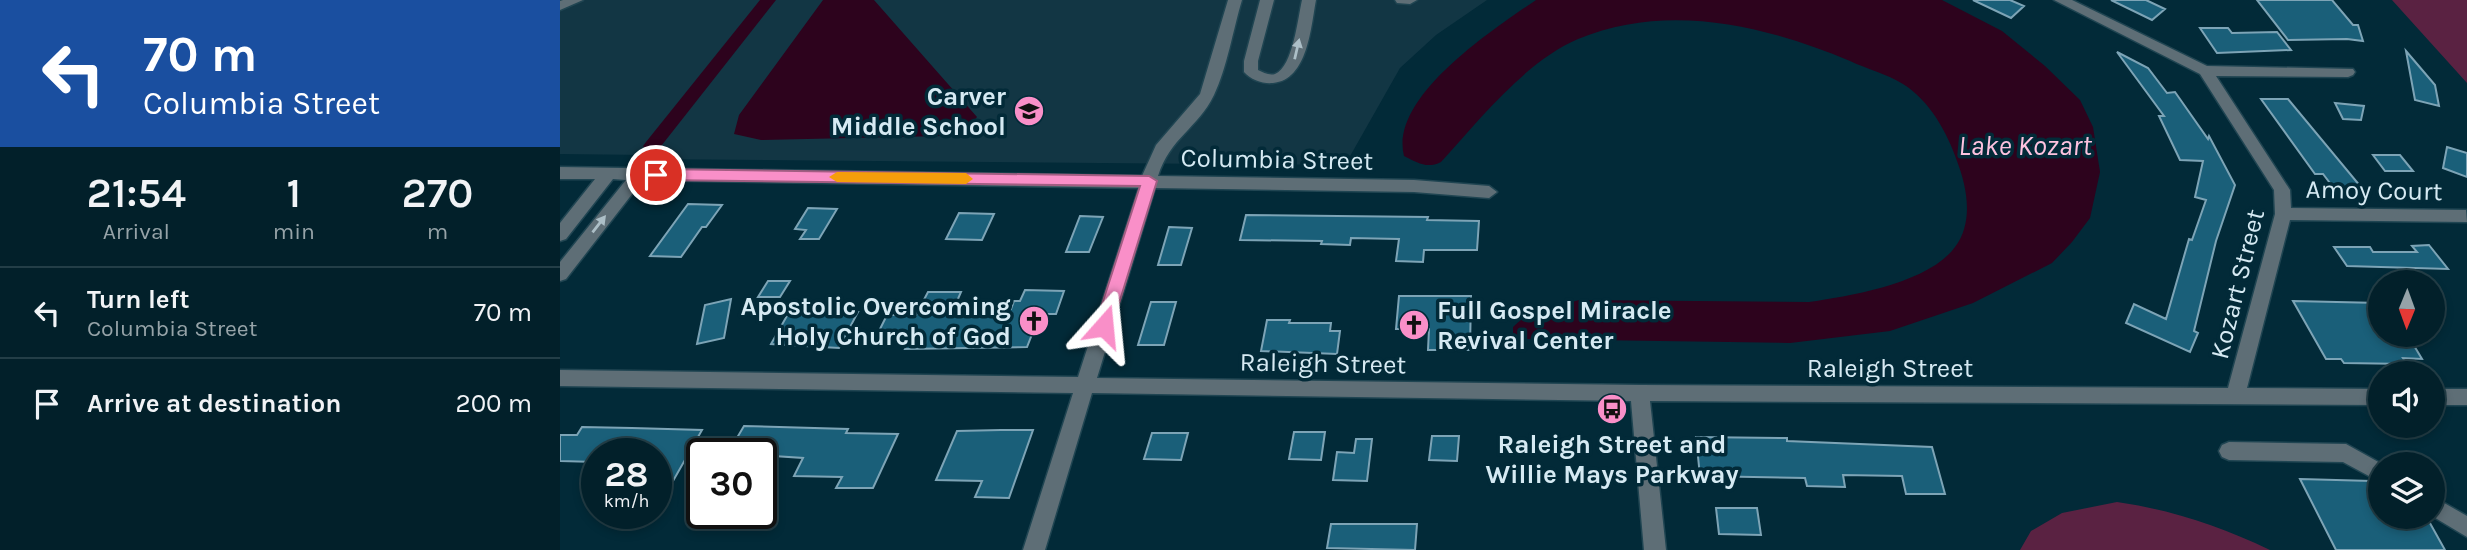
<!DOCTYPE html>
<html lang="en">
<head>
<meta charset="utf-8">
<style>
	body { margin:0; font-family:Karla,sans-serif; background:#0c2832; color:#f1f3f6; height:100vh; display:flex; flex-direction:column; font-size:26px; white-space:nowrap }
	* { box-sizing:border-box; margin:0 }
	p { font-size:23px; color:#96a3a8 }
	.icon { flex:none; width:38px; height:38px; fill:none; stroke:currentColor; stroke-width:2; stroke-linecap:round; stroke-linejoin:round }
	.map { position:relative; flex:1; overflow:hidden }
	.panel { display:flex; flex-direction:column; background:#02202a; width:560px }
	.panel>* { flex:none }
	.top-card { background:#1a4fa0; color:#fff; overflow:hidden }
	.needle { width:46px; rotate:181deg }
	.fabs { position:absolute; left:1808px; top:270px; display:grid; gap:14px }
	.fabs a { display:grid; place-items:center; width:77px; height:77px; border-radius:50%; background:#02202a; box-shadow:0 4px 10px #0003,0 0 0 2px #233e47; font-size:35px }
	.speed { position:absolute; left:21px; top:438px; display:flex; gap:14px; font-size:35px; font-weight:700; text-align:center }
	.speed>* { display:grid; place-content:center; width:91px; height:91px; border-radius:50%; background:#02202a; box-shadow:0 4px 10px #0003,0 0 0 2px #233e47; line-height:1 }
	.speed small { font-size:18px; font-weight:400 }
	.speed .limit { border:4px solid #111; border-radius:10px; background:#fff; color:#111 }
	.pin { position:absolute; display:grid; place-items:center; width:60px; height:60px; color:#fff; margin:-30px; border:4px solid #fff; border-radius:50%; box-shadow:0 2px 7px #0007 }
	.me { position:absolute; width:77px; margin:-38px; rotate:18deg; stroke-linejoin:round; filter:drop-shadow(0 0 5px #0008) }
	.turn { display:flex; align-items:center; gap:24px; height:147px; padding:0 28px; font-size:32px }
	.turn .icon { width:91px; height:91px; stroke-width:2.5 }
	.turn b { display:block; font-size:49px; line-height:60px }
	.eta { display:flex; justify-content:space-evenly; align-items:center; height:119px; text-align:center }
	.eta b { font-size:42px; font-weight:600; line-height:49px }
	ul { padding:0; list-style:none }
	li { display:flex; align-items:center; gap:21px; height:91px; padding:0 28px; border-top:2px solid #233e47 }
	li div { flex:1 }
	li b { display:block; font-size:26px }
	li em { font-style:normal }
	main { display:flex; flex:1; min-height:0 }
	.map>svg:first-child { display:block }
	.built { fill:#123644 }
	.green { fill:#5a2242 }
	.water { fill:#2d031d }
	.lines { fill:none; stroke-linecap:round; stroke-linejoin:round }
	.canal { fill:#2d031d; fill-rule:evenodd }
	.building { fill:#1a5f79; stroke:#7da4b6; stroke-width:2 }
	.minor-casing { stroke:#204552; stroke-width:3 }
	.minor { fill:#5e6e76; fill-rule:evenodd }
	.oneway { fill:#acbfc7 }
	.route { fill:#f98fc8; stroke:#a25d82; stroke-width:2 }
	.slow { fill:#f59e0b }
	.labels { text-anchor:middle; stroke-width:7; stroke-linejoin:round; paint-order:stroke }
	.poi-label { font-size:26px; font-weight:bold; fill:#d6eaf3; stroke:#022a38; text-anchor:end }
	.street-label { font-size:26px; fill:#d6eaf3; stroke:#022a38 }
	.water-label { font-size:28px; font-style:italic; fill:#fdc2df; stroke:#022a38 }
</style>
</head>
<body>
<main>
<section class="panel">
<div class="top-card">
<div class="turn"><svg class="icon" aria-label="left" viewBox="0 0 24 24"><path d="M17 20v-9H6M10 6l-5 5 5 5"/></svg><div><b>70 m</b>Columbia Street</div></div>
</div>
<div class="eta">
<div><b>21:54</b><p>Arrival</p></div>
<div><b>1</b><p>min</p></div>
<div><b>270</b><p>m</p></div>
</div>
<ul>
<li><svg class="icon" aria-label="left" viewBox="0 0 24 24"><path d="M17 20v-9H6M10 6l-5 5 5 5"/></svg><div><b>Turn left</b><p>Columbia Street</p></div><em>70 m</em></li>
<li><svg class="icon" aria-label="arrive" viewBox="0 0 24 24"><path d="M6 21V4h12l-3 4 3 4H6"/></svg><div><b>Arrive at destination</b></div><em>200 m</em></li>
</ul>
</section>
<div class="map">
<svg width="1907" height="550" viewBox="0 0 1907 550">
	<rect width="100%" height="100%" fill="#022a38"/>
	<path class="built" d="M0 0H927L876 35 840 68 785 165 84 159 87 155 0 154Z"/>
	<path class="green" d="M1832 0H1907V83Z
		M1557 502C1612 510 1660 526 1710 550H1460L1471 531 1502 513Z"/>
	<path class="water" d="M263 0H314L417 117 407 129 382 136 201 140 174 134 179 115Z
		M976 0H1382L1442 31 1485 66 1520 100 1533 127 1540 172 1530 218 1512 242 1492 263 1413 303 1330 331 1230 343 960 339 953 334V327L966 315 1019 300 1249 302C1291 296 1369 283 1395 247 1414 222 1407 187 1397 161 1387 132 1370 101 1343 84 1327 74 1307 69 1290 61 1204 25 1107 2 1018 39 966 61 919 120 881 162 867 169 858 163 844 156 829 97 934 29 976 0Z"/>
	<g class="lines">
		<path class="canal" d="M200 0H216L98 150H86L83 146 86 142Z"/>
	</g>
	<path class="building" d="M1413 0H1450L1464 6 1451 18Z
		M1551 0H1586L1605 9 1592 20Z
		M1697 0H1772L1793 25H1798L1803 41 1787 39 1728 40Z
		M1640 28H1668L1672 33 1717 32 1731 50 1657 53Z
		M1846 51 1875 85 1879 106 1855 100Z
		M1557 52 1588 68 1607 93 1615 92 1648 139 1649 136 1675 185 1656 241 1634 331 1638 333 1630 352 1566 323 1574 304 1606 319 1629 239 1632 240 1646 200 1635 197 1643 161 1620 160 1599 116H1604Z
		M1701 99H1728L1801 187H1773L1763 174H1755Z
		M1775 103 1804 106 1801 120 1783 119Z
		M1887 147 1907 153V177L1883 168Z
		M1813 155H1840L1853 171H1825Z
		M128 204 162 205 146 227H142L121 257 90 256Z
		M248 208 277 209 259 239H240L246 230 235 229Z
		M399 213 434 214 422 240 386 239Z
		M686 215 868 217 867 220 919 221 917 250H864L863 262 836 261 839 239 791 238 790 245 761 244 762 241 680 240Z
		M520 216 543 217 529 252H506Z
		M609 227 632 228 621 265H598Z
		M1869 245 1888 269 1787 266 1774 247H1810L1813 252H1857L1852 246Z
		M208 281H230L220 297H198Z
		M465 290 504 291 496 314H480L467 347 345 349 350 337H316L327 315H356L368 292H401L394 308 451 309 454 301H460Z
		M839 296H911L910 350H868L869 329H836Z
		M171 299 164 338 137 344 145 305Z
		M1733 301 1820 303V334H1847L1862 359 1843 358 1847 364 1784 363 1781 359H1766Z
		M591 302H616L604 345H578Z
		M271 311 298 312 279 348 211 344 228 314 270 315Z
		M707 320H730L729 323H771L770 331H780L777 354 701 351Z
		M184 426 288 429 286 433 338 434 313 488H276L282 477 234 476 243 458 168 453Z
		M22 427 72 428 142 430 113 481 96 480V453L42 452 37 453 36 462 0 461V435H17Z
		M441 430H473L449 498 415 497 422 481 376 480 397 431Z
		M734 432H765L761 460 729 459Z
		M592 433H628L621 460 584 459Z
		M872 436H899L897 461 869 460Z
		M1136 437 1227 438V441L1372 447 1385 494H1346L1342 476 1283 475 1285 487 1247 486 1245 478 1140 476Z
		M796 439H812L807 481 773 480 777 452 794 453Z
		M1740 479 1812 481 1820 485V516H1866L1885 550H1776Z
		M1156 508H1197L1201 535 1159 534Z
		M771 524H857L855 550 767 548Z"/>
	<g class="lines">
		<g class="minor-casing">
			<path id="minor" d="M3 0H23L0 10V1Z
				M668 0H682C673 30 667 68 654 95 638 128 610 138 598 176L854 180 929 186 937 192 929 198 854 192 595 188 537 378 1080 385 1668 388 1715 214 1714 190 1640 74 1494 0H1512L1647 66 1793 69 1795 72 1793 75 1788 77 1656 76 1730 190 1731 208 1906 210 1907 222 1730 220 1687 388 1820 389V405L1090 401 1106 550H1084L1071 401 532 393 485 550H463L513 393 0 386V370L518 377 579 188 83 180 6 279 0 281V262L66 180 53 179 6 239 0 241V223L35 179H0V167L582 176 596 145 640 94Z
				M700 0H714L698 61V70C703 72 709 76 715 74 733 67 738 17 742 0H756C751 26 748 80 713 83 703 84 691 80 684 72V61Z
				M835 0H857L850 4 837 3Z
				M1872 389H1907V405H1872Z
				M1669 442 1786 444 1822 464H1820V482L1783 462 1669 460 1662 457 1659 451 1662 445Z
				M1872 496 1907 516V537L1872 516Z"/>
		</g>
		<use href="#minor" class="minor"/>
	</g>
	<defs><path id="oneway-solid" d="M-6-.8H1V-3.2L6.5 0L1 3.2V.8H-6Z" transform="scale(1.75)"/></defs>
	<g class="oneway">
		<use href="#oneway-solid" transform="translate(737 49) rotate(-77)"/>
		<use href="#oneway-solid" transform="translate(39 224) rotate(-52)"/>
	</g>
	<path class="route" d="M96 169 589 176 597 181 552 326 549 331H538L535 326 580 186 96 180 89 175Z"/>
	<path class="slow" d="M277 172 406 173 413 179 406 184 277 182 269 177Z"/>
	<defs>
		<g id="school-disc" transform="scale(1.575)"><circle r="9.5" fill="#f98fc8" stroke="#022a38"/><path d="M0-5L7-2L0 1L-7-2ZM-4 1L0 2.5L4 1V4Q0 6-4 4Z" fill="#111"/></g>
		<g id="church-disc" transform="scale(1.575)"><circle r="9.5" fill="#f98fc8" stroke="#022a38"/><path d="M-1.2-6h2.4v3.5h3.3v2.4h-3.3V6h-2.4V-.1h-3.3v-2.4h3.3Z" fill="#111"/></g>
		<g id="bus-disc" transform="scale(1.575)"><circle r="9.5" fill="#f98fc8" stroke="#022a38"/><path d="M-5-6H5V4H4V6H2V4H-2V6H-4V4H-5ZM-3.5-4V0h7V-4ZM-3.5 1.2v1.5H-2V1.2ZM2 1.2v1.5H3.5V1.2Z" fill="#111"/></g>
	</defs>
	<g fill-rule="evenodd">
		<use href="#school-disc" x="469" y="111"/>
		<use href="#church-disc" x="474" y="321"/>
		<use href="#church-disc" x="854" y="325"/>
		<use href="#bus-disc" x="1052" y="409"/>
	</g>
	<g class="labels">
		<g class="poi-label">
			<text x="446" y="105">Carver<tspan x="446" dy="30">Middle School</tspan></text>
			<text x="451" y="315">Apostolic Overcoming<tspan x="451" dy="30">Holy Church of God</tspan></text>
			<text x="877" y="319" text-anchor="start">Full Gospel Miracle<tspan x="877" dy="30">Revival Center</tspan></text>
			<text x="1052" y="453" text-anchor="middle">Raleigh Street and<tspan x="1052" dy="30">Willie Mays Parkway</tspan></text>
		</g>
		<g class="street-label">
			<text transform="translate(717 159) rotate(1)" y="9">Columbia Street</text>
			<text transform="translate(1814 190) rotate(1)" y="9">Amoy Court</text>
			<text transform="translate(1677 284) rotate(-76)" y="9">Kozart Street</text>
			<text transform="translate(763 363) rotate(1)" y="9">Raleigh Street</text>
			<text x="1330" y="377">Raleigh Street</text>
		</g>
		<g class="water-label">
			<text x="1465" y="155">Lake Kozart</text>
		</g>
	</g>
</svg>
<div class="fabs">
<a><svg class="needle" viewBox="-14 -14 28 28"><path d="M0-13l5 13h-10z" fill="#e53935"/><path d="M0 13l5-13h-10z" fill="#96a3a8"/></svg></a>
<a><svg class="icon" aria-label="sound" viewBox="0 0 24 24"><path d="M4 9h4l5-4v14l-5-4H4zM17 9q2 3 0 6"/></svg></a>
<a><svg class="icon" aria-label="layers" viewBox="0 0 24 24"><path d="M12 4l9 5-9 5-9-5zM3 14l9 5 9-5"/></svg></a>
</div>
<div class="speed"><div>28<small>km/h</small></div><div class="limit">30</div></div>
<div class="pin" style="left:96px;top:175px;background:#d93025"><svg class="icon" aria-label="arrive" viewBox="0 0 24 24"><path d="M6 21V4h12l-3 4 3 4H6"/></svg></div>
<svg class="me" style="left:544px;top:326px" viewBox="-20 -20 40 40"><path d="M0-17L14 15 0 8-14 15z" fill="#f98fc8" stroke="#fff" stroke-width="4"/></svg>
</div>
</main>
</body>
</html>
